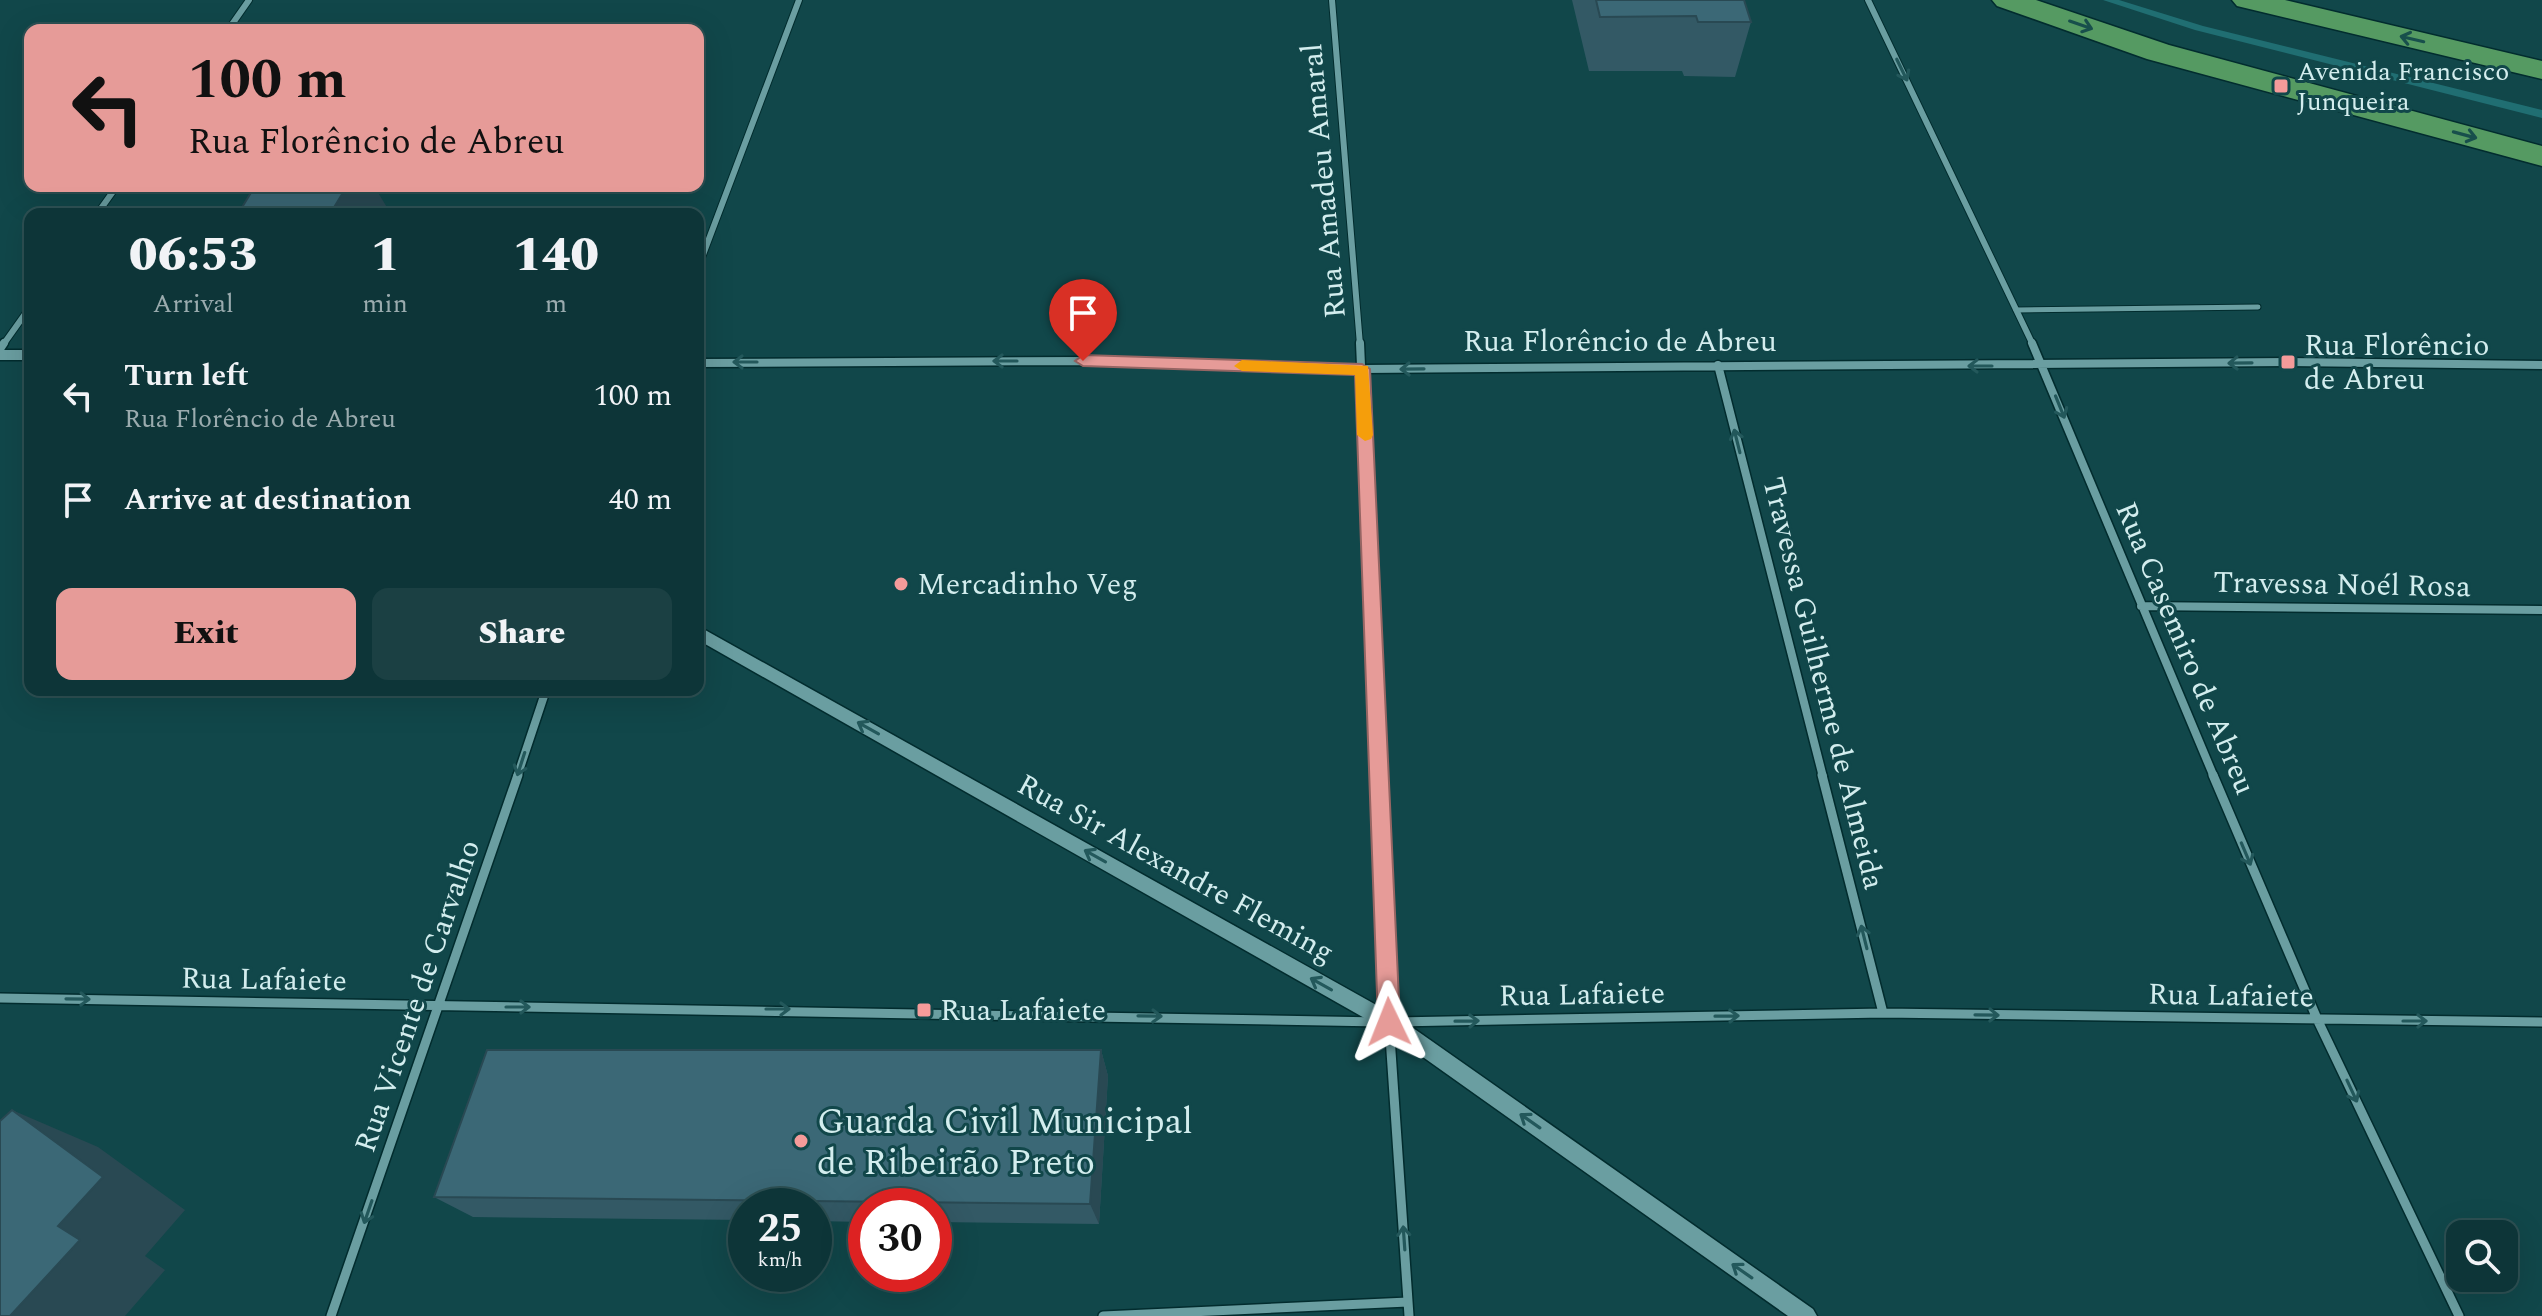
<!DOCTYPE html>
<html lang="en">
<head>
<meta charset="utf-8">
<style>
	body { margin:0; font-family:Spectral,serif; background:#1b4043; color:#f1f3f6; height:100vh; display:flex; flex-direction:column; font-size:30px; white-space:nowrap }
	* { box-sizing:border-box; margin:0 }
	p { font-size:26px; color:#9aabae }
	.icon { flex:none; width:44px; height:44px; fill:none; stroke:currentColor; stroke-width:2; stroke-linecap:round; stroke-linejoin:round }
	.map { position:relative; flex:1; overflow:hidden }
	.panel { position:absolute; left:24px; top:208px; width:680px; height:488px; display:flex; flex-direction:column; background:#0d3538; border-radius:16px; box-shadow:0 8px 32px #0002,0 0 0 2px #2d5053 }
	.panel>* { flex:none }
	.hud { position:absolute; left:24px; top:24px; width:680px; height:168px; border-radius:16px; box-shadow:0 8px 32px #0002,0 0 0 2px #2d5053; background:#e69b98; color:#111; overflow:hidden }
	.buttons { position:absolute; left:2446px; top:1220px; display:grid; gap:16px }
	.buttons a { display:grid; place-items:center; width:72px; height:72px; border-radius:16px; background:#0d3538; box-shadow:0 8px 32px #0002,0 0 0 2px #2d5053; font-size:40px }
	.speed { position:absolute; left:728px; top:1188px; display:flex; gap:16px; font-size:40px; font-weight:700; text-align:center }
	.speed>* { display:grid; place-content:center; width:104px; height:104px; border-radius:50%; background:#0d3538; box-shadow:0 8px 32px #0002,0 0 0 2px #2d5053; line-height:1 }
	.speed small { font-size:20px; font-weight:400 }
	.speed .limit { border:12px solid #d22; background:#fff; color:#111 }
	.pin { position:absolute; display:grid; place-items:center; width:68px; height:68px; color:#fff; margin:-82px -34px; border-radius:50% 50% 50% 0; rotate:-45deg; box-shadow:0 0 8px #0007 }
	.pin .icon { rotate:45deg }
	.me { position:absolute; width:88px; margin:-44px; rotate:358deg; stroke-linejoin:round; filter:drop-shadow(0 0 6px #0008) }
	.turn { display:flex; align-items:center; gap:28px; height:168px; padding:0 32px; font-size:36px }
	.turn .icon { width:104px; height:104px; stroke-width:2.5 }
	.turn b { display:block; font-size:56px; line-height:68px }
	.eta { display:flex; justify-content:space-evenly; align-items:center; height:136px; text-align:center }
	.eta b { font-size:48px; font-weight:800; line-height:56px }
	.cta { display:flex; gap:16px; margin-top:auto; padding:16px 32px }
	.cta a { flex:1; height:92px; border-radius:16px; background:#e69b98; color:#111; font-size:32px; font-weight:800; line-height:92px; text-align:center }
	.cta a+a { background:#1b4043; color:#f1f3f6 }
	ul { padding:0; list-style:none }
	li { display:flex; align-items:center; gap:24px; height:104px; padding:0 32px }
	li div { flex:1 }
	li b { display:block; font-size:30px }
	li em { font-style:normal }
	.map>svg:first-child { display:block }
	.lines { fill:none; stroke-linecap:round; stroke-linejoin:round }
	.stream { fill:#206e72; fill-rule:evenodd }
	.lane-casing { stroke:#022c2e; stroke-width:7 }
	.street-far2-casing { stroke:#022c2e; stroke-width:8 }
	.street-far1-casing { stroke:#022c2e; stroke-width:11 }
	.street-casing { stroke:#022c2e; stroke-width:12 }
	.secondary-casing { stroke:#022c2e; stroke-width:3 }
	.primary-casing { stroke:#022c2e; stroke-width:3 }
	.lane { stroke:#6a9ea1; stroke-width:5 }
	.street-far2 { stroke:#6a9ea1; stroke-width:6 }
	.street-far1 { stroke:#6a9ea1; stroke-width:8 }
	.street { stroke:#6a9ea1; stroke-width:9 }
	.secondary { fill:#6a9ea1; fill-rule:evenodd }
	.primary { fill:#559a62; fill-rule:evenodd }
	.wall { fill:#335965 }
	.shaded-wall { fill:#294953 }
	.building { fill:#3b6876; stroke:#294953; stroke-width:2 }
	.oneway { stroke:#184f4c }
	.oneway2 { stroke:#23585b }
	.route { fill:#e69b98; stroke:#966563; stroke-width:2 }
	.slow { fill:#f59e0b }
	.poi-dot { fill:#f59b9a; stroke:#11474a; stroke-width:3 }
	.labels { text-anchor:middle; stroke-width:6; stroke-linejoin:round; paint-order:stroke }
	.far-poi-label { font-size:26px; fill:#d3edee; stroke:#11474a; text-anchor:start }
	.street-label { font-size:30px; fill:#d3edee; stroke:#11474a }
	.poi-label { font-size:30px; fill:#d3edee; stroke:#11474a; text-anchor:start }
	.near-poi-label { font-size:36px; fill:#d3edee; stroke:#11474a; text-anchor:start }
</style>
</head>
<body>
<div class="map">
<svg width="2542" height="1316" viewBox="0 0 2542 1316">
	<rect width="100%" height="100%" fill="#11474a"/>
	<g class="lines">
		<path class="stream" d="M2103 0H2119L2203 26 2542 110V118L2195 30Z"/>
		<g class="lane-casing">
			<path id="lane" d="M2016 310 2258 307"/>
		</g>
		<g class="street-far2-casing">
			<path id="street-far2" d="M1332 0 1360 345
				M1868 0 2033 345
				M228 30 249 0
				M97 214 117 186
				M698 268 799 0
				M3 345 30 307"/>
		</g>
		<g class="street-far1-casing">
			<path id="street-far1" d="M1360 343 1379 777
				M2032 343 2214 777
				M0 349 4 343
				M698 363 1083 361 1362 369 2288 362 2542 365
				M1718 365 1823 777
				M2141 606 2542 610
				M517 777 546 690"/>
		</g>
		<g class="street-casing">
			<path id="street" d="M1379 775 1389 1022 1409 1316
				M1822 775 1883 1013
				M2213 775 2318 1021 2459 1316
				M0 998 1381 1022
				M1395 1022 1883 1013 2542 1022
				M331 1316 518 775
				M1103 1316 1408 1302"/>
		</g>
		<g class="secondary-casing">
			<path id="secondary" d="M0 350H30V360H0Z
				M698 626 1396 1016 1813 1309 1817 1316H1788L1382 1028 698 640Z"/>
		</g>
		<g class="primary-casing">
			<path id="primary" d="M1992 0H2036L2169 45 2542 146V166L2147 59 1997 6Z
				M2232 0H2285L2542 61V79L2237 6Z"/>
		</g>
		<use href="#lane" class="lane"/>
		<use href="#street-far2" class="street-far2"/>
		<use href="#street-far1" class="street-far1"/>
		<use href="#street" class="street"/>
		<use href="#secondary" class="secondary"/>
		<use href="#primary" class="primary"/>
	</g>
	<path class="wall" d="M1572 0H1744L1751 22 1735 77 1684 76 1682 71H1589Z
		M1101 1050 1108 1076 1099 1224 934 1222V1206H866V1222L814 1221V1206H746V1220L473 1217 434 1197Z"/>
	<path class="shaded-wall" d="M347 186H374L391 214H330Z
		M1101 1050 1108 1076 1099 1224 1090 1204Z
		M12 1110 98 1147 185 1210 145 1256 165 1270 125 1316H10L58 1226Z"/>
	<path class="building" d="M1596 0H1744L1751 22H1698L1696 16 1600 17Z
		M255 186H347L330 214H238Z
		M487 1050H1101L1090 1204 434 1197Z
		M12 1110 103 1177 58 1226 80 1240 10 1316H0V1121Z"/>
	<defs><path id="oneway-shaft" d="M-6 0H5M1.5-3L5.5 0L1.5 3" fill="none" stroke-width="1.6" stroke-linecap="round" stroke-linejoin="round" transform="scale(2)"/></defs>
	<g class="oneway">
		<use href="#oneway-shaft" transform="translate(2081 25) rotate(19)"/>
		<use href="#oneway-shaft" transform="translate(2412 39) rotate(-167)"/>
		<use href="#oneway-shaft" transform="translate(2465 135) rotate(15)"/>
	</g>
	<g class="oneway2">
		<use href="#oneway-shaft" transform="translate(1902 70) rotate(64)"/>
		<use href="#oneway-shaft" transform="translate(1005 361) rotate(180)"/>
		<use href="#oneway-shaft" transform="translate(745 362) rotate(180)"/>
		<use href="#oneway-shaft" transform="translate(2240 363) rotate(179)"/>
		<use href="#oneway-shaft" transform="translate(1980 366) rotate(-180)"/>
		<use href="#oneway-shaft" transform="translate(1412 369) rotate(179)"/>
		<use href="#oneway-shaft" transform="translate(2060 407) rotate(68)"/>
		<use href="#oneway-shaft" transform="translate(1737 441) rotate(-104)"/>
		<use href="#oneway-shaft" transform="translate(868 728) rotate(-151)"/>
		<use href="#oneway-shaft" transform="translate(521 764) rotate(108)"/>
		<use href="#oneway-shaft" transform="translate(2246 854) rotate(67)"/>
		<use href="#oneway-shaft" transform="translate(1095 856) rotate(-151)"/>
		<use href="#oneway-shaft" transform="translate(1864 937) rotate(-104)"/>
		<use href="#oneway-shaft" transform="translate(1321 984) rotate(-151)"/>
		<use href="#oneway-shaft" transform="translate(78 999) rotate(1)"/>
		<use href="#oneway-shaft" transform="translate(518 1007)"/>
		<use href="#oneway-shaft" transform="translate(778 1009)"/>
		<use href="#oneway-shaft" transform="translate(1987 1015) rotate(1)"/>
		<use href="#oneway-shaft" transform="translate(1150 1016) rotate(1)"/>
		<use href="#oneway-shaft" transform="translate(1727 1016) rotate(-1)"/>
		<use href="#oneway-shaft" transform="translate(1467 1021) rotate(-1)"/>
		<use href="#oneway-shaft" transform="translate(2415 1021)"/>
		<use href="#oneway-shaft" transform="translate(2352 1091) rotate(65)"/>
		<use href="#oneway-shaft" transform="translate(1530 1121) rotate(-145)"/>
		<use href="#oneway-shaft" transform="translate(368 1212) rotate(109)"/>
		<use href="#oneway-shaft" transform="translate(1404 1238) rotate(-94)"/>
		<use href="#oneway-shaft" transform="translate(1742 1271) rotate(-145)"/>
	</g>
	<path class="route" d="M1083 355 1362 364 1370 369 1400 1022 1397 1030 1389 1033 1382 1030 1378 1022 1355 375 1083 366 1075 361Z"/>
	<path class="slow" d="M1242 360 1368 366 1373 435 1371 439 1365 441 1357 435 1355 375 1242 371 1234 366Z"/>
	<g class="poi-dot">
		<rect x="2273" y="78" width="16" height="16" rx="4"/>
		<rect x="2280" y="354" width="16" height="16" rx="4"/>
		<circle cx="901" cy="584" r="8"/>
		<rect x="916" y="1002" width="16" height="16" rx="4"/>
		<circle cx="801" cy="1141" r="8"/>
	</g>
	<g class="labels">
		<g class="far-poi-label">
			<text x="2297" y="80">Avenida Francisco<tspan x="2297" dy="30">Junqueira</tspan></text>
		</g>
		<g class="street-label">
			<text transform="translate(1323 181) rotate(-95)" y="10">Rua Amadeu Amaral</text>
			<text x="1620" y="351">Rua Florêncio de Abreu</text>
			<text transform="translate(2342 584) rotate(1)" y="10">Travessa Noél Rosa</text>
			<text transform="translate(2186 648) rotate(67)" y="10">Rua Casemiro de Abreu</text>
			<text transform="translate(1824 683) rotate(76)" y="10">Travessa Guilherme de Almeida</text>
			<text transform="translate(1176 868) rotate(29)" y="10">Rua Sir Alexandre Fleming</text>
			<text transform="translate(264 979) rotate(1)" y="10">Rua Lafaiete</text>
			<text transform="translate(1582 994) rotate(-1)" y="10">Rua Lafaiete</text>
			<text transform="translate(2231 995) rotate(1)" y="10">Rua Lafaiete</text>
			<text transform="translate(417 996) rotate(-71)" y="10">Rua Vicente de Carvalho</text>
		</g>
		<g class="poi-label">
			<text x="2304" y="355">Rua Florêncio<tspan x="2304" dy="34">de Abreu</tspan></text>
			<text x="917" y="594">Mercadinho Veg</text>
			<text x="940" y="1020">Rua Lafaiete</text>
		</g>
		<g class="near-poi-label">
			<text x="817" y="1133">Guarda Civil Municipal<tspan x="817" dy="41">de Ribeirão Preto</tspan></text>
		</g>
	</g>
</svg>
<div class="buttons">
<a><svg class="icon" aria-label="search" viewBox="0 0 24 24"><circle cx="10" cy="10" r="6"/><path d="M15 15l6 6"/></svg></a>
</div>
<div class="speed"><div>25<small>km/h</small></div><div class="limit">30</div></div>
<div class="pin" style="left:1083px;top:361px;background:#d93025"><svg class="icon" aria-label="arrive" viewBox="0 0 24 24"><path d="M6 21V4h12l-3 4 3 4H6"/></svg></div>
<svg class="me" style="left:1389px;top:1022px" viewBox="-20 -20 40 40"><path d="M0-17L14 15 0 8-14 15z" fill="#e69b98" stroke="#fff" stroke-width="4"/></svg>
<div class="hud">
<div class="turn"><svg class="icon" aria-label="left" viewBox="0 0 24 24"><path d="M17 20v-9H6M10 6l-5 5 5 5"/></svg><div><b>100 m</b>Rua Florêncio de Abreu</div></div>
</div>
<section class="panel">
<div class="eta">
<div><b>06:53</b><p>Arrival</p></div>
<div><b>1</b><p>min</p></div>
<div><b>140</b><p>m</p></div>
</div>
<ul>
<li><svg class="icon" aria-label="left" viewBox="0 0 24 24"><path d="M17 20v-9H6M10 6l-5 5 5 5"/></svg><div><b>Turn left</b><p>Rua Florêncio de Abreu</p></div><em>100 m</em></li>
<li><svg class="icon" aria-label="arrive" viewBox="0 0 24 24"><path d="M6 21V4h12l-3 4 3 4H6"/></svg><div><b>Arrive at destination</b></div><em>40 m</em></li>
</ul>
<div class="cta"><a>Exit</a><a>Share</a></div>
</section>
</div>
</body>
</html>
